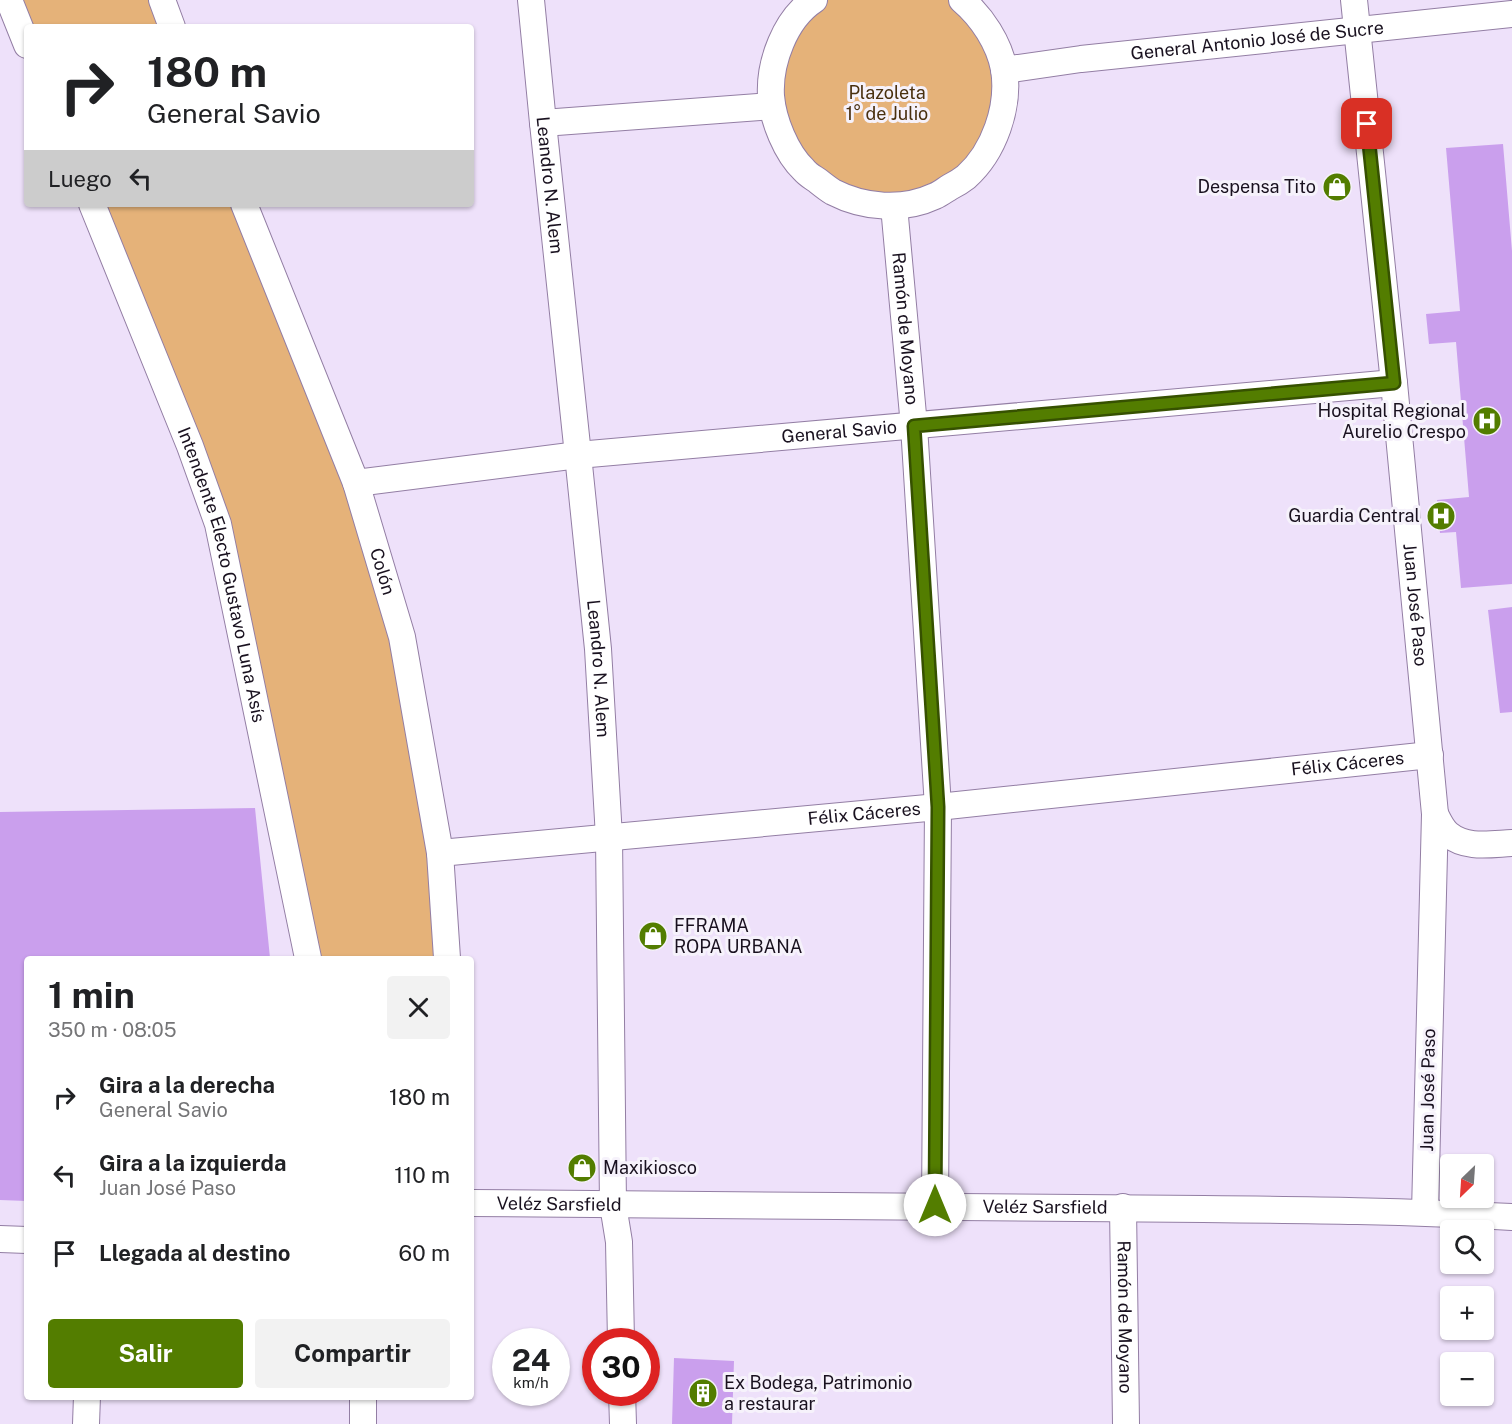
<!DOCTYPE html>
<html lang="es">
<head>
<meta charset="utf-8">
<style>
	body { margin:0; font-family:"Public Sans",sans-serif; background:#f2f2f2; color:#202124; height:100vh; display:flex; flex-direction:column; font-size:22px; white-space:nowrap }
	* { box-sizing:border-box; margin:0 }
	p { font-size:20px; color:#757577 }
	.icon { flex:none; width:33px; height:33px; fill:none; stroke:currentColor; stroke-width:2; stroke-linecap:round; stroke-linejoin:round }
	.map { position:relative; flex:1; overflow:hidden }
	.details { position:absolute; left:24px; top:956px; width:450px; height:444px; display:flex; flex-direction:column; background:#fff; border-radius:6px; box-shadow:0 2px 4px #0004 }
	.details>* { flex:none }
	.top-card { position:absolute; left:24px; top:24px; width:450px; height:183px; border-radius:6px; box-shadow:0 2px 4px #0004; background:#fff; color:#202124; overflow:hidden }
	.needle { width:39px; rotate:205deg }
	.controls { position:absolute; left:1440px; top:1154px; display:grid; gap:12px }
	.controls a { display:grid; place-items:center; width:54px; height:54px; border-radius:6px; background:#fff; box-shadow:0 2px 4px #0004; font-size:30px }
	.speed { position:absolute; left:492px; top:1328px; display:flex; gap:12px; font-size:30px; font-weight:700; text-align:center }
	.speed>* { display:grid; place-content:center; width:78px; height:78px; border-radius:50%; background:#fff; box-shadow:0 2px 4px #0004; line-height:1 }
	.speed small { font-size:15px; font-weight:400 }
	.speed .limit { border:9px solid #d22; background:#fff; color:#111 }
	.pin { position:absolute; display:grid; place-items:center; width:51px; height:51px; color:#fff; margin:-26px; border-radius:12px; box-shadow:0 3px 9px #0006 }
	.me { position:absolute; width:66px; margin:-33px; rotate:0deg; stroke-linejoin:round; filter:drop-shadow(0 0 4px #0008) }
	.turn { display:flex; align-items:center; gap:21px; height:126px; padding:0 24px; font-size:27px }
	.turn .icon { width:78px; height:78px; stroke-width:2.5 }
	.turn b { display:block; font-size:42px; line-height:51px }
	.then { display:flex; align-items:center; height:57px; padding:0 24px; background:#0003; gap:12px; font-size:22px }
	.round { display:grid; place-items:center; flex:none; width:63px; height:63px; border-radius:6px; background:#f2f2f2 }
	.head { display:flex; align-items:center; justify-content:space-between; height:102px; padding:0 24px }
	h1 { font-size:36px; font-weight:700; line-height:45px }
	.primary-button { display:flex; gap:12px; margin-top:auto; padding:12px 24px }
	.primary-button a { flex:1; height:69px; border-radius:6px; background:#537d00; color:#fff; font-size:24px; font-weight:700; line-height:69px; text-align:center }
	.primary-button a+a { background:#f2f2f2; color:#202124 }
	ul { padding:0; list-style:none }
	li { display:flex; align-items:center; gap:18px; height:78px; padding:0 24px }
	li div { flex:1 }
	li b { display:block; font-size:22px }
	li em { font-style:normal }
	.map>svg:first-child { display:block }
	.green { fill:#e5b279 }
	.building { fill:#ca9fed }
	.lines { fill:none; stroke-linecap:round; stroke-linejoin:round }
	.minor-casing { stroke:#937ea4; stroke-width:28 }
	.minor { stroke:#fff; stroke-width:26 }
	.route-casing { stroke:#365100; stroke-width:15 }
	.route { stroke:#537d00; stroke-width:10 }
	.labels { text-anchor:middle; stroke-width:6; stroke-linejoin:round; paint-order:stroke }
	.street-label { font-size:18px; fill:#19111f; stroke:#f6f2fb }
	.park-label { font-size:18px; fill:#49300f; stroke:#f6f2fb }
	.poi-label { font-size:18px; fill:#19111f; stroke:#f6f2fb; text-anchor:end }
</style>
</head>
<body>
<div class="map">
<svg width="1512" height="1424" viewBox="0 0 1512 1424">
	<rect width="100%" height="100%" fill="#eee1fa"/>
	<path class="green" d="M9 0H162L172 27H27Z
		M814 0H962L1004 70 976 167 894 206 803 170 771 87Z
		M92 204H244L356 483 440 853 447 958H309L218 524Z"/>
	<path class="building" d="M1503 144 1512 251V584L1461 588 1456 532 1440 533 1437 500 1469 497 1456 342 1429 344 1426 314 1460 311 1446 148Z
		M1512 607V712L1500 713 1488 610Z
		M255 808 270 958H27V1201L0 1200V812Z
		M674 1358 734 1361 732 1424H672Z"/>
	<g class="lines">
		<g class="minor-casing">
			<g id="minor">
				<path d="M9 0 27 45"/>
				<path d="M162 0 172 27"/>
				<path id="s1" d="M531 0 543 123 578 455 598 649 609 837 613 1205 619 1242 621 1341"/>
				<path d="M814 0C785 19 769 63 771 96 773 120 786 153 804 170 808 175 814 178 818 181 823 185 828 189 833 192 864 208 903 211 935 196 940 194 945 190 950 187 956 184 961 181 966 177 994 152 1010 107 1004 69 999 43 982 17 962 0"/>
				<path id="s2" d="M1354 0 1394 383 1435 814 1425 1212"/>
				<path id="s3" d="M1004 70 1081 59 1512 14"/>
				<path d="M543 123 772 106"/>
				<path id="s4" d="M92 204 190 446 218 524 308 958"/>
				<path id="s5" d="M244 204 356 483 402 637 440 853 447 958"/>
				<path id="s6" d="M894 206 914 426 938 807 935 1205"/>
				<path id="s7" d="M356 483 578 455 1394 383"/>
				<path d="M1435 814C1438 820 1442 829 1448 834 1466 849 1490 844 1512 843"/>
				<path id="s8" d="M440 853 938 807 1430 755"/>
				<path id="s9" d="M471 1203C715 1207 959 1205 1203 1209 1306 1210 1409 1211 1512 1217"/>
				<path id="s10" d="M1123 1207 1126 1424"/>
				<path d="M0 1239 27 1240"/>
				<path d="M622 1392 623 1424"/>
				<path d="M363 1396V1424"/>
				<path d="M86 1424 87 1396"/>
			</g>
		</g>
		<use href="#minor" class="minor"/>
	</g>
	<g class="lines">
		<g class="route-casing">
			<path id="route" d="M935 1205 938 807 914 426 1394 383 1367 124"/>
		</g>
		<use href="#route" class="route"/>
	</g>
	<defs>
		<g id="shop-disc" transform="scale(1.5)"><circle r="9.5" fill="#537d00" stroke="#f6f2fb"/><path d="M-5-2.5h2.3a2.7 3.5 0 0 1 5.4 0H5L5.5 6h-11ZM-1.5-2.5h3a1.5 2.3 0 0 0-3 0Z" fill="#fff"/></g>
		<g id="hospital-disc" transform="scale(1.5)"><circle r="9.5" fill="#537d00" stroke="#f6f2fb"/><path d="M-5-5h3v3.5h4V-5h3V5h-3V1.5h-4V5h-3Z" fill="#fff"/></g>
		<g id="building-disc" transform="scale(1.5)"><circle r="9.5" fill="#537d00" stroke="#f6f2fb"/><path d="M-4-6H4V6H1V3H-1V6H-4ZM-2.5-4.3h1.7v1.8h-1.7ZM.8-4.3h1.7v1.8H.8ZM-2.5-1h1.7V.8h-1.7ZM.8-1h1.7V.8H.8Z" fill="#fff"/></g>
	</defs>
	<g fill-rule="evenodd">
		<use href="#shop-disc" x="1337" y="187"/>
		<use href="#hospital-disc" x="1487" y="421"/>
		<use href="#hospital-disc" x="1441" y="516"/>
		<use href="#shop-disc" x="653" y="936"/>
		<use href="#shop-disc" x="582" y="1168"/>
		<use href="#building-disc" x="703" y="1393"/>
	</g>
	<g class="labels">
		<g class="street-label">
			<text dy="6" stroke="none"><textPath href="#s3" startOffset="255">General Antonio José de Sucre</textPath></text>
			<text dy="6" stroke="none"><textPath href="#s1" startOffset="186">Leandro N. Alem</textPath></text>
			<text dy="6" stroke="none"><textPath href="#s6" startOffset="123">Ramón de Moyano</textPath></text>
			<text dy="6" stroke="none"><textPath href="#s7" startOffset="486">General Savio</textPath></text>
			<text dy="6" stroke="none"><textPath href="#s5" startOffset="393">Colón</textPath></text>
			<text dy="6" stroke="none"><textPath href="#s4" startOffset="394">Intendente Electo Gustavo Luna Asís</textPath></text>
			<text dy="6" stroke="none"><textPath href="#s2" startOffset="608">Juan José Paso</textPath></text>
			<text dy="6" stroke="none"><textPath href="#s1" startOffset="672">Leandro N. Alem</textPath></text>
			<text dy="6" stroke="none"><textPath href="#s8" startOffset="912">Félix Cáceres</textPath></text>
			<text dy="6" stroke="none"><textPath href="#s8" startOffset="426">Félix Cáceres</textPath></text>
			<text transform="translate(1428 1090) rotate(-89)" y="6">Juan José Paso</text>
			<text dy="6" stroke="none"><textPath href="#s9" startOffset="88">Veléz Sarsfield</textPath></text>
			<text dy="6" stroke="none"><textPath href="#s9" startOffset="574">Veléz Sarsfield</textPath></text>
			<text dy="6" stroke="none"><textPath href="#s10" startOffset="110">Ramón de Moyano</textPath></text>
		</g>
		<g class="park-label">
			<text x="887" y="99">Plazoleta<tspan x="887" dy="21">1° de Julio</tspan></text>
		</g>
		<g class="poi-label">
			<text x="1316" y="193">Despensa Tito</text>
			<text x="1466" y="417">Hospital Regional<tspan x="1466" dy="21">Aurelio Crespo</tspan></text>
			<text x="1420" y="522">Guardia Central</text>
			<text x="674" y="932" text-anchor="start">FFRAMA<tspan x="674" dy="21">ROPA URBANA</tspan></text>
			<text x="603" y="1174" text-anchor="start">Maxikiosco</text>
			<text x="724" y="1389" text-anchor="start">Ex Bodega, Patrimonio<tspan x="724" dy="21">a restaurar</tspan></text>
		</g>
	</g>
</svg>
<div class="controls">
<a><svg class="needle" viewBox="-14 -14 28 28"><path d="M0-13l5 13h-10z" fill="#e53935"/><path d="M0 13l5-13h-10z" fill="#757577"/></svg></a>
<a><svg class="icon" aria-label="search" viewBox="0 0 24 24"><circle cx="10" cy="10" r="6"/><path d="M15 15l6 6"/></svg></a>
<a>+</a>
<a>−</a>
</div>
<div class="speed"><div>24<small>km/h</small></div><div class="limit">30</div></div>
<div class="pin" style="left:1367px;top:124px;background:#d93025"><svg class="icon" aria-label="arrive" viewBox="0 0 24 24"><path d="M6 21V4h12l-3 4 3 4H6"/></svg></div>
<svg class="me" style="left:935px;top:1205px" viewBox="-20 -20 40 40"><circle r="19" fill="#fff"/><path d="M0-13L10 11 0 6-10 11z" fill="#537d00"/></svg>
<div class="top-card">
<div class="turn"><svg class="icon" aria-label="right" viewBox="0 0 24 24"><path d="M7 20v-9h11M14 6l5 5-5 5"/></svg><div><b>180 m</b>General Savio</div></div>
<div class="then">Luego<svg class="icon" aria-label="left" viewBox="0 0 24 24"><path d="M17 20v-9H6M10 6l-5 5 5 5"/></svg></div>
</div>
<section class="details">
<div class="head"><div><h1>1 min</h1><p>350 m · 08:05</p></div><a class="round"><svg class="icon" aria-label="close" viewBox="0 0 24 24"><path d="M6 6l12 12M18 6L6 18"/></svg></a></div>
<ul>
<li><svg class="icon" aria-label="right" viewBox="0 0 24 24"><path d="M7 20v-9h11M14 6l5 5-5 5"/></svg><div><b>Gira a la derecha</b><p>General Savio</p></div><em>180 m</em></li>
<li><svg class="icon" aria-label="left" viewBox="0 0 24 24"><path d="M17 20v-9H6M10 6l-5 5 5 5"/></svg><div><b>Gira a la izquierda</b><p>Juan José Paso</p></div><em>110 m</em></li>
<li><svg class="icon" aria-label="arrive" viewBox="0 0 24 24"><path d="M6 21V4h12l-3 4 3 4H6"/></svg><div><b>Llegada al destino</b></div><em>60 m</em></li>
</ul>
<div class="primary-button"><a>Salir</a><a>Compartir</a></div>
</section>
</div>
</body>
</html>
